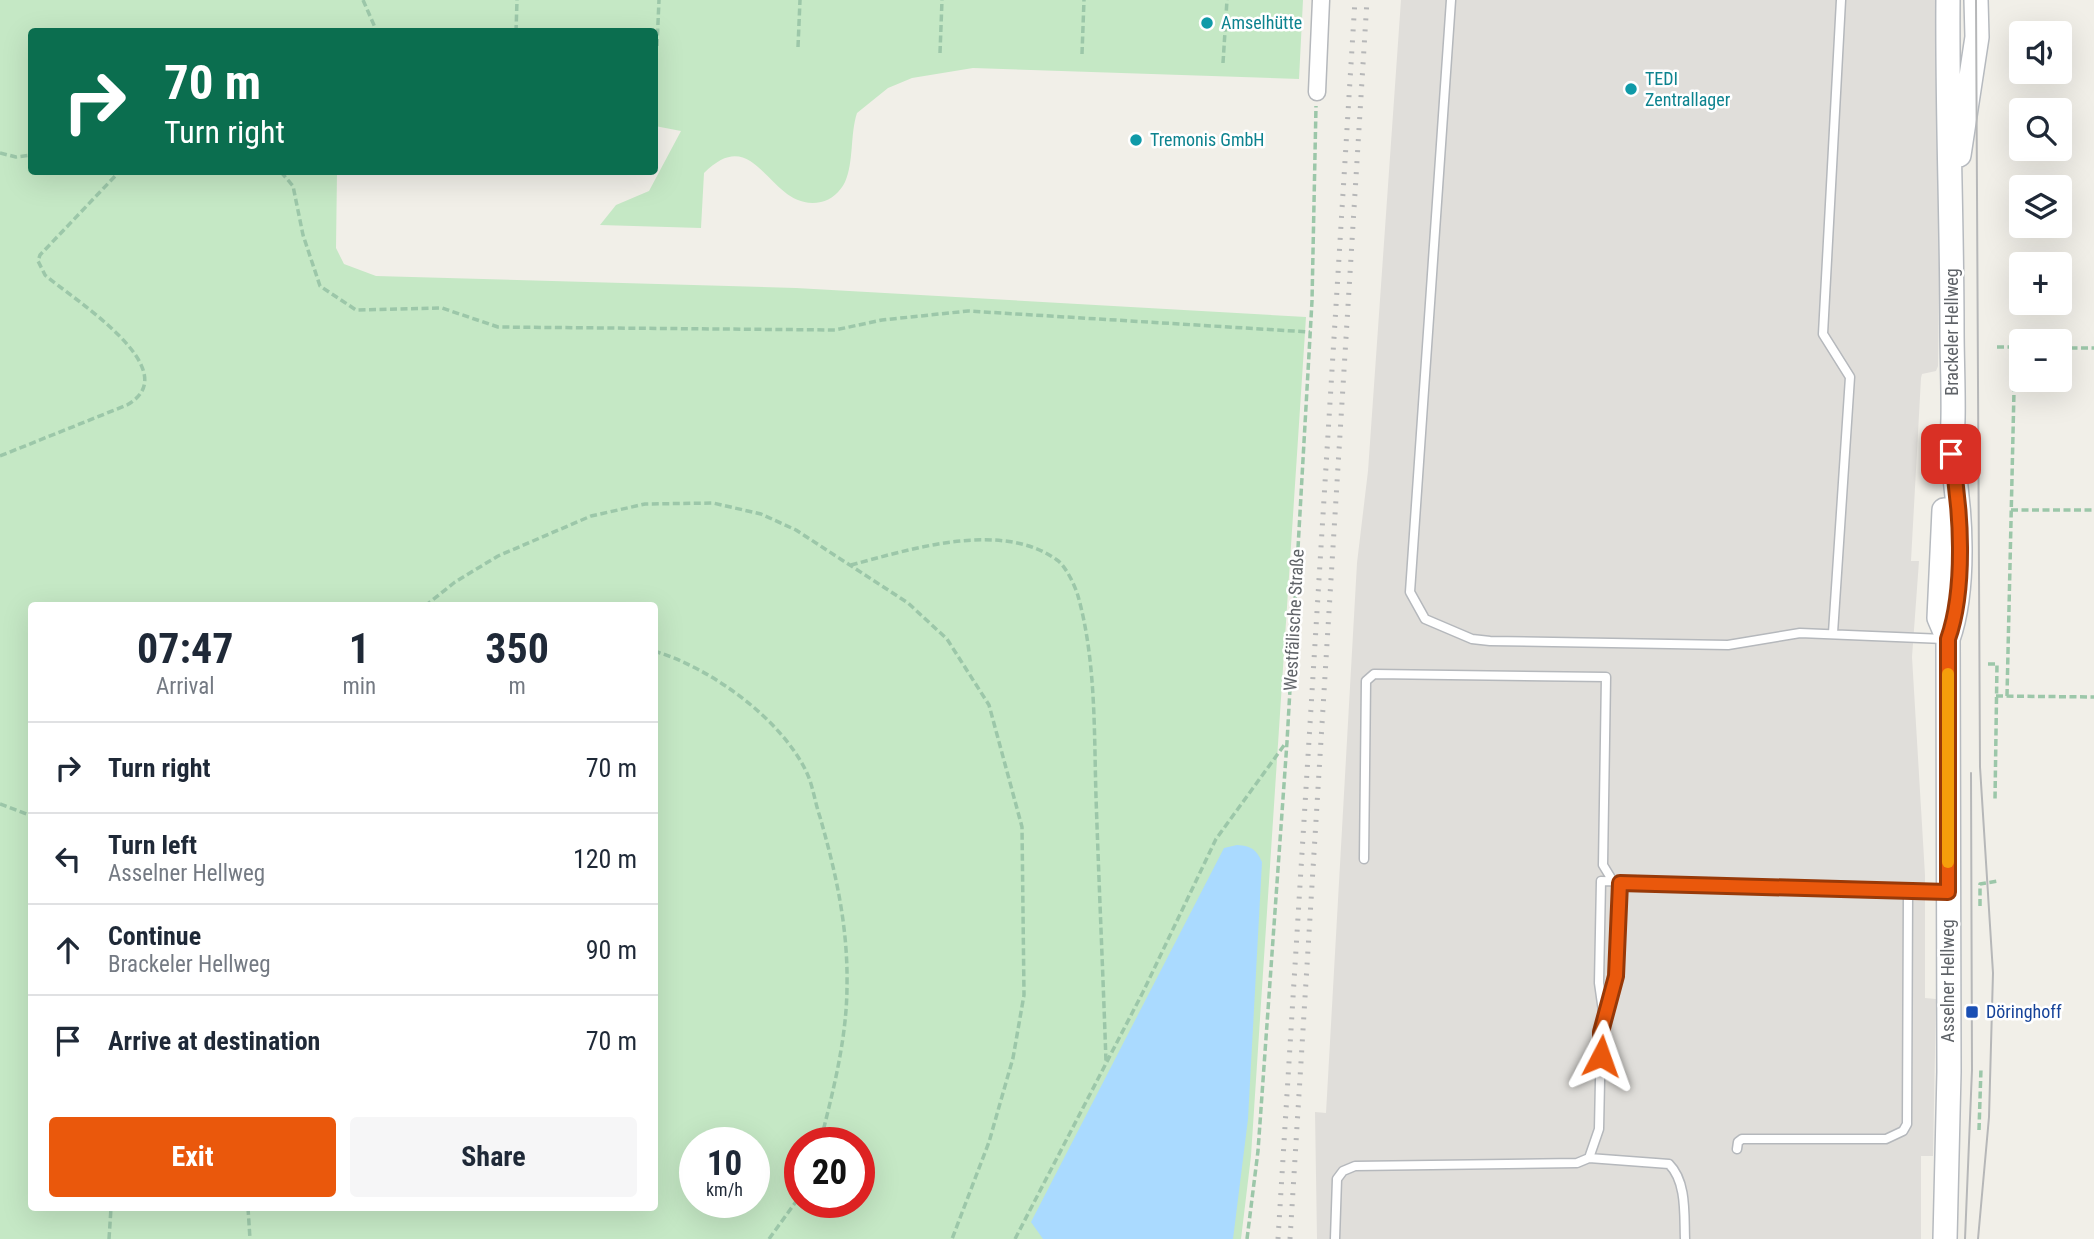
<!DOCTYPE html>
<html lang="en">
<head>
<meta charset="utf-8">
<style>
	body { margin:0; font-family:"Roboto Condensed",sans-serif; background:#f6f6f7; color:#1f2937; height:100vh; display:flex; flex-direction:column; font-size:26px; white-space:nowrap }
	* { box-sizing:border-box; margin:0 }
	p { font-size:23px; color:#747a83 }
	.icon { flex:none; width:38px; height:38px; fill:none; stroke:currentColor; stroke-width:2; stroke-linecap:round; stroke-linejoin:round }
	.map { position:relative; flex:1; overflow:hidden }
	.side { position:absolute; left:28px; top:602px; width:630px; height:609px; display:flex; flex-direction:column; background:#fff; border-radius:7px; box-shadow:0 7px 28px #0002 }
	.side>* { flex:none }
	.top-card { position:absolute; left:28px; top:28px; width:630px; height:147px; border-radius:7px; box-shadow:0 7px 28px #0002; background:#0b6e4f; color:#fff; overflow:hidden }
	.tools { position:absolute; left:2009px; top:21px; display:grid; gap:14px }
	.tools a { display:grid; place-items:center; width:63px; height:63px; border-radius:7px; background:#fff; box-shadow:0 7px 28px #0002; font-size:35px }
	.speed { position:absolute; left:679px; top:1127px; display:flex; gap:14px; font-size:35px; font-weight:700; text-align:center }
	.speed>* { display:grid; place-content:center; width:91px; height:91px; border-radius:50%; background:#fff; box-shadow:0 7px 28px #0002; line-height:1 }
	.speed small { font-size:18px; font-weight:400 }
	.speed .limit { border:10px solid #d22; background:#fff; color:#111 }
	.pin { position:absolute; display:grid; place-items:center; width:60px; height:60px; color:#fff; margin:-30px; border-radius:14px; box-shadow:0 4px 10px #0006 }
	.me { position:absolute; width:77px; margin:-38px; rotate:4deg; stroke-linejoin:round; filter:drop-shadow(0 0 5px #0008) }
	.turn { display:flex; align-items:center; gap:24px; height:147px; padding:0 21px; font-size:32px }
	.turn .icon { width:91px; height:91px; stroke-width:2.5 }
	.turn b { display:block; font-size:49px; line-height:60px }
	.eta { display:flex; justify-content:space-evenly; align-items:center; height:119px; text-align:center }
	.eta b { font-size:42px; font-weight:700; line-height:49px }
	.button { display:flex; gap:14px; margin-top:auto; padding:14px 21px }
	.button a { flex:1; height:80px; border-radius:7px; background:#ea580c; color:#fff; font-size:28px; font-weight:700; line-height:80px; text-align:center }
	.button a+a { background:#f6f6f7; color:#1f2937 }
	ul { padding:0; list-style:none }
	li { display:flex; align-items:center; gap:21px; height:91px; padding:0 21px; border-top:2px solid #e0e1e3 }
	li div { flex:1 }
	li b { display:block; font-size:26px }
	li em { font-style:normal }
	.map>svg:first-child { display:block }
	.industrial { fill:#e0deda }
	.green { fill:#c5e8c5; fill-rule:evenodd }
	.water { fill:#aadaff }
	.lines { fill:none; stroke-linecap:round; stroke-linejoin:round }
	.service-casing { stroke:#b5b8bc; stroke-width:11 }
	.minor-casing { stroke:#b5b8bc; stroke-width:19 }
	.secondary-casing { stroke:#b6babf; stroke-width:26 }
	.path { stroke:#9cc7a9; stroke-width:3.5; stroke-dasharray:7 3.5; stroke-linecap:butt }
	.service { stroke:#fff; stroke-width:8 }
	.minor { stroke:#fff; stroke-width:16 }
	.secondary { stroke:#fff; stroke-width:23 }
	.tram { stroke:#b6b7b8; stroke-width:2 }
	.rail { stroke:#b6b7b8; stroke-width:5; stroke-dasharray:2 9; stroke-linecap:butt }
	.route-casing { stroke:#983908; stroke-width:18 }
	.route { stroke:#ea580c; stroke-width:12 }
	.slow { stroke:#f59e0b; stroke-width:12 }
	.culture-dot { fill:#0f9aa8; stroke:#fff; stroke-width:2.5 }
	.transit-dot { fill:#1a4fb4; stroke:#fff; stroke-width:2.5 }
	.labels { text-anchor:middle; stroke-width:5; stroke-linejoin:round; paint-order:stroke }
	.culture-label { font-size:18px; fill:#0d838f; stroke:#fff; text-anchor:start }
	.street-label { font-size:18px; fill:#5f6368; stroke:#fff }
	.transit-label { font-size:18px; fill:#164399; stroke:#fff; text-anchor:start }
</style>
</head>
<body>
<div class="map">
<svg width="2094" height="1239" viewBox="0 0 2094 1239">
	<rect width="100%" height="100%" fill="#f1efe8"/>
	<path class="industrial" d="M1401 0H1943L1938 366 1936 371 1922 374 1921 378 1911 561H1919L1912 657 1925 875V998L1936 999 1933 1156H1921V1239H1317L1315 1112 1326 1113 1357 563 1368 471Z"/>
	<path class="green" d="M0 0H1303L1299 79 973 68 912 78 888 88 857 113C850 134 854 162 845 182 840 192 831 200 821 202 768 213 758 119 704 173L701 228 600 225 616 205 649 191 681 131 655 126 654 32H32V172H337L336 248 344 264 376 276 796 288 1306 317 1251 1156 1241 1239H0ZM32 606H654V1208H32ZM695 1143H754V1202H695ZM800 1143H859V1202H800Z"/>
	<path class="water" d="M1237 845C1251 846 1256 849 1262 862L1248 1119 1233 1239H1043L1031 1222 1224 848Z"/>
	<g class="lines">
		<g class="service-casing">
			<path id="service" d="M1451 0 1410 592 1425 619 1472 639 1490 641 1728 645 1800 633 1944 639
				M1833 633 1850 377 1823 334 1841 0
				M1364 859 1366 681 1374 674 1606 677 1603 865 1614 883
				M1604 1018 1599 983 1601 881 1946 892
				M1737 1149 1738 1142 1742 1139H1886L1903 1131 1907 1124 1908 892
				M1589 1158 1669 1164C1687 1182 1684 1215 1685 1239
				M1335 1239 1337 1179 1343 1171 1355 1166 1577 1163 1589 1158 1599 1129 1601 1032 1616 976 1620 883"/>
		</g>
		<g class="minor-casing">
			<path id="minor" d="M1317 92 1321 0"/>
		</g>
		<g class="secondary-casing">
			<path id="secondary" d="M1948 0C1947 110 1952 220 1952 330 1952 376 1956 424 1949 469
				M1959 155 1977 37 1976 0
				M1944 510 1939 618 1948 639
				M1945 1239 1949 1072 1948 639C1966 588 1961 507 1951 454"/>
		</g>
		<path class="path" d="M363 0 377 32
			M516 32 517 0
			M657 46 659 0
			M798 47 800 0
			M940 53 942 0
			M1082 54 1084 0
			M1223 63 1227 0
			M0 153 16 157 32 155
			M281 172 293 186 303 235 320 286 356 310 442 308 498 327 835 330 882 320 968 311 1310 332
			M1997 347H2021
			M2060 348H2094
			M0 456 127 405C189 370 71 298 45 275L38 261 40 255 119 172
			M2011 510H2094
			M851 565C911 549 1002 520 1057 560 1066 566 1075 586 1078 596 1096 660 1094 731 1096 797 1099 885 1103 974 1106 1062
			M425 606 455 582 498 556 591 516 645 504 713 503 761 514 796 530 908 603 947 639 989 705 1022 827 1024 995 1013 1058 989 1142 952 1239
			M654 651C711 668 780 718 806 771 813 785 815 803 820 817 836 873 848 927 847 985 847 1038 833 1092 820 1143
			M1988 664H1997L1995 800
			M1996 696 2094 697
			M2007 696 2015 347
			M0 804 32 816
			M1980 906V884L1998 881
			M1979 1130 1981 1068
			M248 1208 250 1239
			M109 1239 111 1208
			M769 1239 800 1196
			M1015 1239 1143 992 1216 839 1285 744
			M1247 1239 1258 1151 1287 742 1312 301 1316 106"/>
		<use href="#service" class="service"/>
		<use href="#minor" class="minor"/>
		<use href="#secondary" class="secondary"/>
		<path class="tram" d="M1976 0 1980 767 1993 973 1989 1117 1978 1239
			M1965 1239 1972 1070 1971 773"/>
		<path class="rail" d="M1278 1239 1355 0
			M1290 1239 1367 0"/>
	</g>
	<g class="lines">
		<g class="route-casing">
			<path id="route" d="M1601 1056V1032L1616 976 1620 883 1948 892V639C1966 588 1961 507 1951 454"/>
		</g>
		<use href="#route" class="route"/>
		<path class="slow" d="M1948 674V862"/>
	</g>
	<g class="culture-dot">
		<circle cx="1207" cy="23" r="7"/>
		<circle cx="1631" cy="89" r="7"/>
		<circle cx="1136" cy="140" r="7"/>
	</g>
	<rect class="transit-dot" x="1965" y="1005" width="14" height="14" rx="3.5"/>
	<g class="labels">
		<g class="culture-label">
			<text x="1221" y="29">Amselhütte</text>
			<text x="1645" y="85">TEDI<tspan x="1645" dy="21">Zentrallager</tspan></text>
			<text x="1150" y="146">Tremonis GmbH</text>
		</g>
		<g class="street-label">
			<text transform="translate(1952 332) rotate(-90)" y="6">Brackeler Hellweg</text>
			<text transform="translate(1294 620) rotate(-87)" y="6">Westfälische Straße</text>
			<text transform="translate(1948 981) rotate(-90)" y="6">Asselner Hellweg</text>
		</g>
		<g class="transit-label">
			<text x="1986" y="1018">Döringhoff</text>
		</g>
	</g>
</svg>
<div class="tools">
<a><svg class="icon" aria-label="sound" viewBox="0 0 24 24"><path d="M4 9h4l5-4v14l-5-4H4zM17 9q2 3 0 6"/></svg></a>
<a><svg class="icon" aria-label="search" viewBox="0 0 24 24"><circle cx="10" cy="10" r="6"/><path d="M15 15l6 6"/></svg></a>
<a><svg class="icon" aria-label="layers" viewBox="0 0 24 24"><path d="M12 4l9 5-9 5-9-5zM3 14l9 5 9-5"/></svg></a>
<a>+</a>
<a>−</a>
</div>
<div class="speed"><div>10<small>km/h</small></div><div class="limit">20</div></div>
<div class="pin" style="left:1951px;top:454px;background:#d93025"><svg class="icon" aria-label="arrive" viewBox="0 0 24 24"><path d="M6 21V4h12l-3 4 3 4H6"/></svg></div>
<svg class="me" style="left:1601px;top:1056px" viewBox="-20 -20 40 40"><path d="M0-17L14 15 0 8-14 15z" fill="#ea580c" stroke="#fff" stroke-width="4"/></svg>
<div class="top-card">
<div class="turn"><svg class="icon" aria-label="right" viewBox="0 0 24 24"><path d="M7 20v-9h11M14 6l5 5-5 5"/></svg><div><b>70 m</b>Turn right</div></div>
</div>
<section class="side">
<div class="eta">
<div><b>07:47</b><p>Arrival</p></div>
<div><b>1</b><p>min</p></div>
<div><b>350</b><p>m</p></div>
</div>
<ul>
<li><svg class="icon" aria-label="right" viewBox="0 0 24 24"><path d="M7 20v-9h11M14 6l5 5-5 5"/></svg><div><b>Turn right</b></div><em>70 m</em></li>
<li><svg class="icon" aria-label="left" viewBox="0 0 24 24"><path d="M17 20v-9H6M10 6l-5 5 5 5"/></svg><div><b>Turn left</b><p>Asselner Hellweg</p></div><em>120 m</em></li>
<li><svg class="icon" aria-label="ahead" viewBox="0 0 24 24"><path d="M12 20V5M6 11l6-6 6 6"/></svg><div><b>Continue</b><p>Brackeler Hellweg</p></div><em>90 m</em></li>
<li><svg class="icon" aria-label="arrive" viewBox="0 0 24 24"><path d="M6 21V4h12l-3 4 3 4H6"/></svg><div><b>Arrive at destination</b></div><em>70 m</em></li>
</ul>
<div class="button"><a>Exit</a><a>Share</a></div>
</section>
</div>
</body>
</html>
